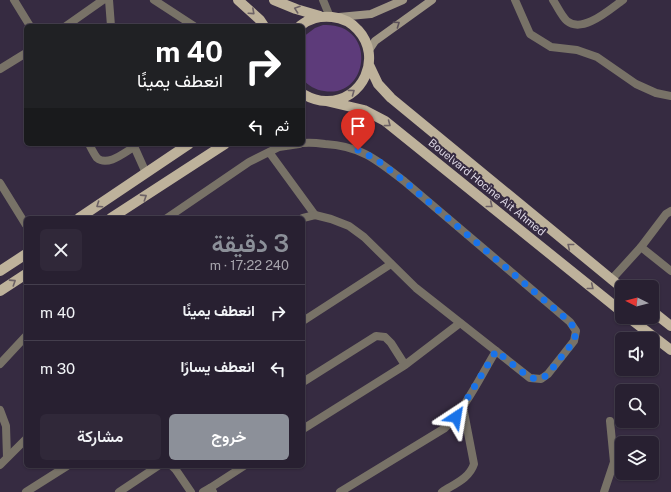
<!DOCTYPE html>
<html lang="ar">
<head>
<meta charset="utf-8">
<style>
	body { margin:0; font-family:"Public Sans",Vazirmatn,sans-serif; background:#302839; color:#f1f3f6; direction:rtl; height:100vh; display:flex; flex-direction:column; font-size:15px; white-space:nowrap }
	* { box-sizing:border-box; margin:0 }
	p { font-size:13px; color:#a5a3ab }
	.icon { flex:none; width:22px; height:22px; fill:none; stroke:currentColor; stroke-width:2; stroke-linecap:round; stroke-linejoin:round }
	.map { position:relative; flex:1; overflow:hidden; direction:ltr }
	.details { position:absolute; left:24px; top:216px; width:281px; height:252px; display:flex; flex-direction:column; background:#282031; border-radius:6px; box-shadow:0 1px 3px #0004,0 0 0 1px #443e4d; direction:rtl }
	.details>* { flex:none }
	.banner { position:absolute; left:24px; top:24px; width:281px; height:122px; border-radius:6px; box-shadow:0 1px 3px #0004,0 0 0 1px #443e4d; direction:rtl; background:#202124; color:#fff; overflow:hidden }
	.needle { width:26px; rotate:276deg }
	.controls { position:absolute; left:615px; top:280px; display:grid; gap:8px }
	.controls a { display:grid; place-items:center; width:44px; height:44px; border-radius:6px; background:#282031; box-shadow:0 1px 3px #0004,0 0 0 1px #443e4d; font-size:20px }
	.pin { position:absolute; display:grid; place-items:center; width:34px; height:34px; color:#fff; margin:-41px -17px; border-radius:50% 50% 50% 0; rotate:-45deg; box-shadow:0 0 4px #0007 }
	.pin .icon { rotate:45deg }
	.me { position:absolute; width:44px; margin:-22px; rotate:33deg; stroke-linejoin:round; filter:drop-shadow(0 0 3px #0008) }
	.turn { display:flex; align-items:center; gap:14px; height:84px; padding:0 16px; font-size:18px }
	.turn .icon { width:52px; height:52px; stroke-width:2.5 }
	.turn b { display:block; font-size:28px; line-height:34px }
	.then { display:flex; align-items:center; height:38px; padding:0 16px; background:#0003; gap:8px; font-size:15px }
	.round { display:grid; place-items:center; flex:none; width:42px; height:42px; border-radius:6px; background:#302839 }
	.head { display:flex; align-items:center; justify-content:space-between; height:68px; padding:0 16px }
	h1 { font-size:24px; font-weight:600; line-height:30px; color:#8c9099 }
	.primary-button { display:flex; gap:8px; margin-top:auto; padding:8px 16px }
	.primary-button a { flex:1; height:46px; border-radius:6px; background:#8c9099; color:#fff; font-size:16px; font-weight:600; line-height:46px; text-align:center }
	.primary-button a+a { background:#302839; color:#f1f3f6 }
	ul { padding:0; list-style:none }
	li { display:flex; align-items:center; gap:12px; height:56px; padding:0 16px; border-top:1px solid #443e4d }
	li div { flex:1 }
	li b { display:block; font-size:15px }
	li em { font-style:normal }
	.map>svg:first-child { display:block }
	.green { fill:#5d3b7a }
	.lines { fill:none; stroke-linecap:round; stroke-linejoin:round }
	.lane { stroke:#787267; stroke-width:8 }
	.street { stroke:#787267; stroke-width:8 }
	.secondary { stroke:#9f9685; stroke-width:8 }
	.primary { stroke:#beb29b; stroke-width:10 }
	.oneway { stroke:#6c6165 }
	.oneway2 { stroke:#5b5059 }
	.route { stroke:#1a73e8; stroke-width:7; stroke-dasharray:0 12.6 }
	.labels { text-anchor:middle; stroke-width:4; stroke-linejoin:round; paint-order:stroke }
	.street-label { font-size:11px; fill:#ded8e6; stroke:#362b41 }
</style>
</head>
<body>
<div class="map">
<svg width="671" height="492" viewBox="0 0 671 492">
	<rect width="100%" height="100%" fill="#362b41"/>
	<path class="green" d="M323 25C378 22 370 99 324 91 316 90 308 86 303 79V37L315 28Z"/>
	<g class="lines">
		<path class="lane" d="M14 0 30 26
			M154 0 194 26
			M323 0 330 17
			M303 143C310 142 318 143 325 144 361 146 377 160 404 181L570 322 576 331 574 341 548 374 541 379 530 378 496 351
			M89 144C91 148 94 154 97 158 108 167 125 152 134 147
			M269 152 315 215
			M167 218 249 162 279 147 299 144
			M641 247 666 214 671 211
			M303 321 391 264
			M0 364 26 336
			M303 382 376 336 385 337 391 343 405 365
			M0 410 6 426 7 457
			M303 429 405 365 460 323
			M210 488 244 466
			M26 492 67 466
			M442 492C454 484 469 479 474 464L463 407
			M604 492 614 462 610 421"/>
		<path class="street" d="M109 0 111 26
			M515 0 530 34 551 47 577 50 597 57 636 84 656 93 671 96
			M553 0C557 6 562 17 567 21 583 34 610 9 623 0
			M66 26 103 0
			M0 69 26 53
			M133 144 146 173
			M0 183 26 225
			M303 218 315 215 331 219 349 226 364 237 416 288 496 351C480 377 467 406 445 428L340 492
			M611 280 641 247 671 271
			M0 465 26 439
			M172 466 176 470 191 492
			M119 492 158 466
			M203 492 210 488 213 492"/>
		<path class="secondary" d="M339 17 371 14 403 0
			M369 50 375 41 432 0"/>
		<path class="primary" d="M238 0 260 20 264 26
			M274 0 296 9 320 16
			M300 26C310 18 319 16 332 17 342 18 351 22 358 30 383 57 363 102 326 101 318 101 310 98 303 94
			M369 65 378 84 391 98 622 288
			M326 101 364 110 385 121 622 312
			M79 218 189 144
			M111 218 225 144
			M0 271 26 254
			M0 291 26 274
			M652 311 671 326
			M628 317 671 350"/>
	</g>
	<defs><path id="oneway-chevron" d="M-2-3.5L2.5 0L-2 3.5" fill="none" stroke-width="1.6" stroke-linecap="round" stroke-linejoin="round"/></defs>
	<g class="oneway">
		<use href="#oneway-chevron" transform="translate(297 9) rotate(-161)"/>
		<use href="#oneway-chevron" transform="translate(252 12) rotate(42)"/>
		<use href="#oneway-chevron" transform="translate(352 92) rotate(-36)"/>
		<use href="#oneway-chevron" transform="translate(388 124) rotate(37)"/>
		<use href="#oneway-chevron" transform="translate(144 197) rotate(-33)"/>
		<use href="#oneway-chevron" transform="translate(99 205) rotate(146)"/>
		<use href="#oneway-chevron" transform="translate(490 205) rotate(39)"/>
		<use href="#oneway-chevron" transform="translate(570 246) rotate(-141)"/>
		<use href="#oneway-chevron" transform="translate(13 282) rotate(-33)"/>
		<use href="#oneway-chevron" transform="translate(591 287) rotate(39)"/>
	</g>
	<use class="oneway2" href="#oneway-chevron" transform="translate(397 24) rotate(-35)"/>
	<g class="lines">
		<path class="route" d="M358 150 377 160 404 181 570 322 576 331 574 341 548 374 541 379 530 378 496 351 456 417"/>
	</g>
	<g class="labels">
		<g class="street-label">
			<text transform="translate(487 187) rotate(39)" y="4">Bouelvard Hocine Ait Ahmed</text>
		</g>
	</g>
</svg>
<div class="controls">
<a><svg class="needle" viewBox="-14 -14 28 28"><path d="M0-13l5 13h-10z" fill="#e53935"/><path d="M0 13l5-13h-10z" fill="#a5a3ab"/></svg></a>
<a><svg class="icon" aria-label="sound" viewBox="0 0 24 24"><path d="M4 9h4l5-4v14l-5-4H4zM17 9q2 3 0 6"/></svg></a>
<a><svg class="icon" aria-label="search" viewBox="0 0 24 24"><circle cx="10" cy="10" r="6"/><path d="M15 15l6 6"/></svg></a>
<a><svg class="icon" aria-label="layers" viewBox="0 0 24 24"><path d="M12 4l9 5-9 5-9-5zM3 14l9 5 9-5"/></svg></a>
</div>
<div class="pin" style="left:358px;top:150px;background:#d93025"><svg class="icon" aria-label="arrive" viewBox="0 0 24 24"><path d="M6 21V4h12l-3 4 3 4H6"/></svg></div>
<svg class="me" style="left:456px;top:417px" viewBox="-20 -20 40 40"><path d="M0-17L14 15 0 8-14 15z" fill="#1a73e8" stroke="#fff" stroke-width="4"/></svg>
<div class="banner">
<div class="turn"><svg class="icon" aria-label="right" viewBox="0 0 24 24"><path d="M7 20v-9h11M14 6l5 5-5 5"/></svg><div><b>40 m</b>انعطف يمينًا</div></div>
<div class="then">ثم<svg class="icon" aria-label="left" viewBox="0 0 24 24"><path d="M17 20v-9H6M10 6l-5 5 5 5"/></svg></div>
</div>
<section class="details">
<div class="head"><div><h1>3 دقيقة</h1><p>240 m · 17:22</p></div><a class="round"><svg class="icon" aria-label="close" viewBox="0 0 24 24"><path d="M6 6l12 12M18 6L6 18"/></svg></a></div>
<ul>
<li><svg class="icon" aria-label="right" viewBox="0 0 24 24"><path d="M7 20v-9h11M14 6l5 5-5 5"/></svg><div><b>انعطف يمينًا</b></div><em>40 m</em></li>
<li><svg class="icon" aria-label="left" viewBox="0 0 24 24"><path d="M17 20v-9H6M10 6l-5 5 5 5"/></svg><div><b>انعطف يسارًا</b></div><em>30 m</em></li>
</ul>
<div class="primary-button"><a>خروج</a><a>مشاركة</a></div>
</section>
</div>
</body>
</html>
